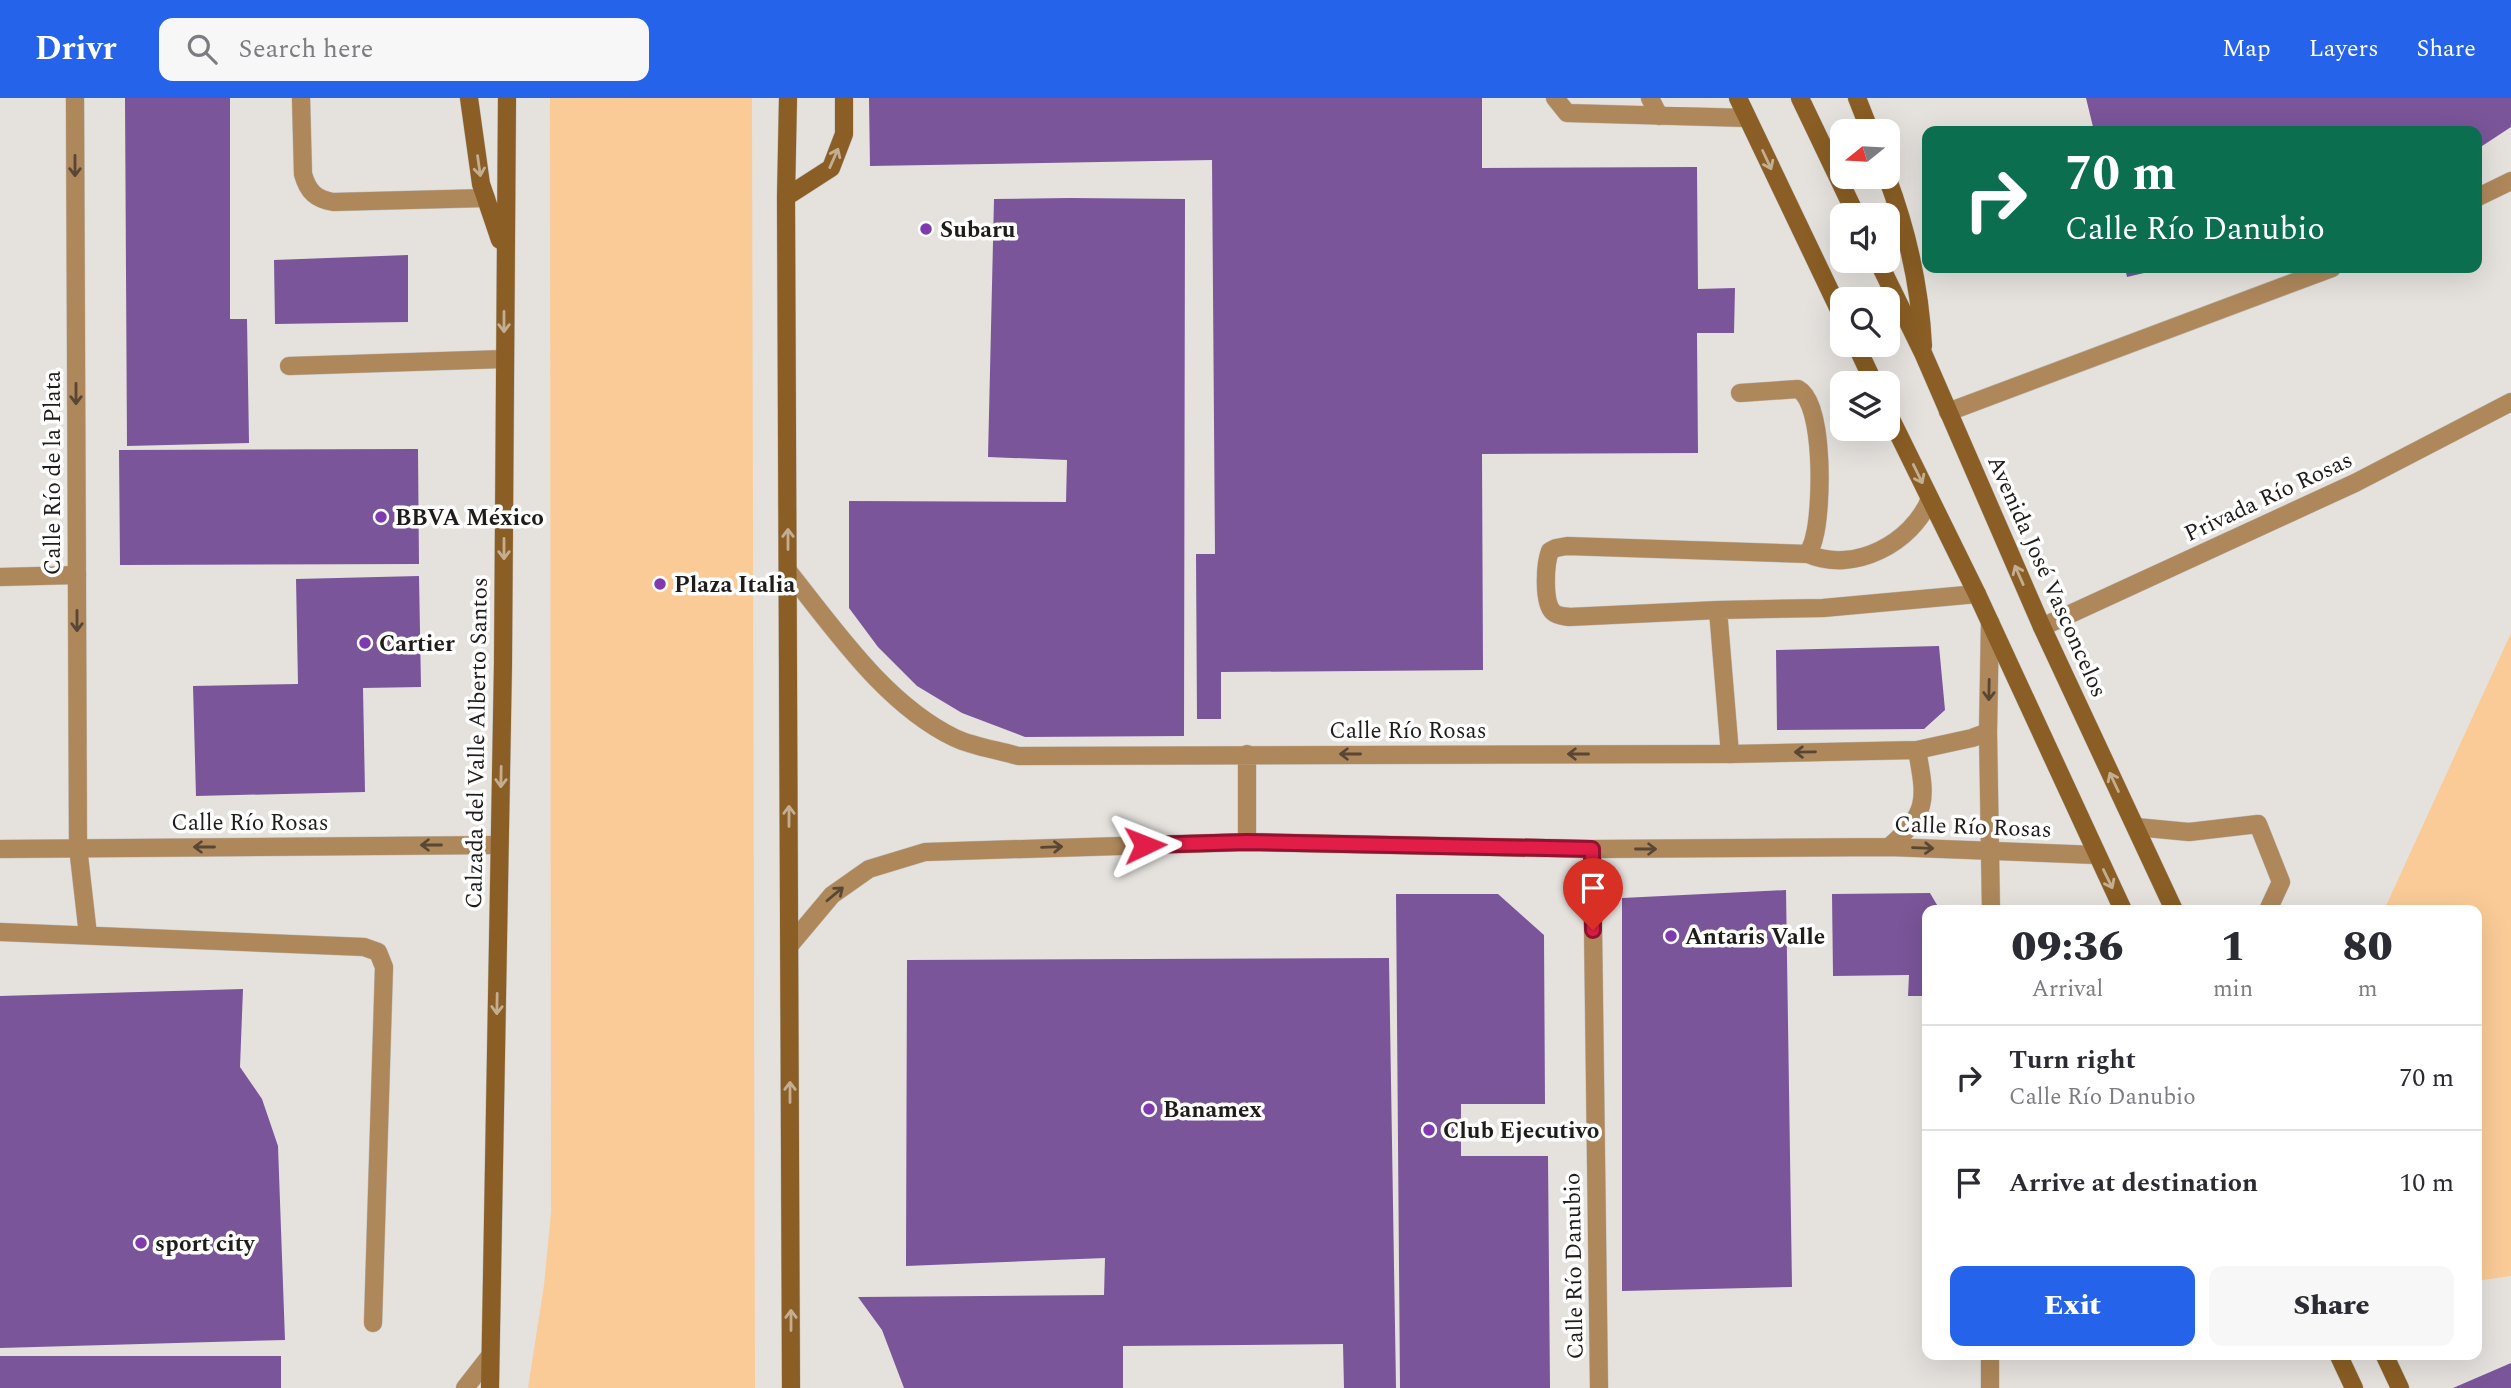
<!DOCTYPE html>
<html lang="en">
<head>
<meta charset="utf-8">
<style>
	body { margin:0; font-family:Spectral,serif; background:#f7f7f7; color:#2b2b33; height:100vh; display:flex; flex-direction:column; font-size:26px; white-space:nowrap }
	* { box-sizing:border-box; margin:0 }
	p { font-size:23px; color:#7c7c81 }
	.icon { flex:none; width:38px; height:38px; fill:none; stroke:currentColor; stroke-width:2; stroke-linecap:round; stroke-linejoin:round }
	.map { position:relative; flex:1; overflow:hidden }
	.side { position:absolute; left:1922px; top:807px; width:560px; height:455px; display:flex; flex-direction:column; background:#fff; border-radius:14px; box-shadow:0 7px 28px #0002 }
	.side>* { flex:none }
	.banner { position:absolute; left:1922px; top:28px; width:560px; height:147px; border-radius:14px; box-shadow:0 7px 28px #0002; background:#0b6e4f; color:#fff; overflow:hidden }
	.needle { width:46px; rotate:252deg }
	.fabs { position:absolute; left:1830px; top:21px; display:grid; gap:14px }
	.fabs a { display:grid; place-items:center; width:70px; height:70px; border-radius:14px; background:#fff; box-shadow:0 7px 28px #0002; font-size:35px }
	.pin { position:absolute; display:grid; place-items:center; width:60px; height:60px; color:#fff; margin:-72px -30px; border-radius:50% 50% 50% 0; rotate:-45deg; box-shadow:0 0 7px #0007 }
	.pin .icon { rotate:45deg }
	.me { position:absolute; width:77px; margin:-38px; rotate:88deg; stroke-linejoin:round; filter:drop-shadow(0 0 5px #0008) }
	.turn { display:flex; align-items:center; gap:24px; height:147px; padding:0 28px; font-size:32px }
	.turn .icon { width:91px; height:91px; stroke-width:2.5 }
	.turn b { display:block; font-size:49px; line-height:60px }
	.eta { display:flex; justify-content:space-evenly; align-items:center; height:119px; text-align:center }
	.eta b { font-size:42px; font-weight:800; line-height:49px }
	.action { display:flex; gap:14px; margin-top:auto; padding:14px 28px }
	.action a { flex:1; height:80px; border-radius:14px; background:#2563eb; color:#fff; font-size:28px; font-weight:800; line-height:80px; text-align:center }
	.action a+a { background:#f7f7f7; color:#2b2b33 }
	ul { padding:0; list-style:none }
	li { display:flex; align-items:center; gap:21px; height:105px; padding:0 28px; border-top:2px solid #e1e1e2 }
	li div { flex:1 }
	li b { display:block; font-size:26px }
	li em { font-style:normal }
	header { display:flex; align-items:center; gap:42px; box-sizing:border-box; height:98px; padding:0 35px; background:#2563eb; color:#fff }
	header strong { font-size:33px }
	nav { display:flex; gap:38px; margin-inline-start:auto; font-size:24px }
	.search { width:490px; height:63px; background:#f7f7f7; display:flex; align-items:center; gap:18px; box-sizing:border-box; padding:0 24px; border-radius:14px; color:#7c7c81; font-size:26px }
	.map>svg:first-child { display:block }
	.green { fill:#facb97 }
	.building { fill:#7a5599 }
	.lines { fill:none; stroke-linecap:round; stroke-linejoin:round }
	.lane-casing { stroke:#c1bfbb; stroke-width:19 }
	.street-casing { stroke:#c1bfbb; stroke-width:19 }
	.secondary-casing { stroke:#c1bfbb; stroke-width:19 }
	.lane { stroke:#ae875b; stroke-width:18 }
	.street { stroke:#ae875b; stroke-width:18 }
	.secondary { stroke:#8a5e24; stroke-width:18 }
	.oneway { stroke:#c4ae92 }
	.oneway2 { stroke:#584735 }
	.route-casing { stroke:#92132f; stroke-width:18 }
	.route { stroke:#e11d48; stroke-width:12 }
	.poi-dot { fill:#7e3aae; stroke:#fff; stroke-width:2.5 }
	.labels { text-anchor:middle; stroke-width:7; stroke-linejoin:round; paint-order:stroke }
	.poi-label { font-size:23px; font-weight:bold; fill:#1e1d1b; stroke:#fff; text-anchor:start }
	.street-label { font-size:23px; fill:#1e1d1b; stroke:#fff }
</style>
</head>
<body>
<header>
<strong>Drivr</strong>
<div class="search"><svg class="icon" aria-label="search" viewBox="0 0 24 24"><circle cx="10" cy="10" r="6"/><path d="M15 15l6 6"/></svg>Search here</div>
<nav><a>Map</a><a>Layers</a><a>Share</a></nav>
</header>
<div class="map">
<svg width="2511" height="1290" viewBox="0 0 2511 1290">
	<rect width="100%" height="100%" fill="#e5e2de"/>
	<path class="green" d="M550 0H752L755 1290H528L544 1187 551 1114Z
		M2511 535V1178L2476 1183V812H2384Z"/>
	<path class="building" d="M125 0H230V221H247L249 345 127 348Z
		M869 0H1482V70L1697 69 1698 191 1735 190 1734 235H1697L1698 355 1482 356 1483 572 1221 574V621H1197L1196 456H1215L1212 62 870 68Z
		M2086 0H2511V29L2476 52V33H2094Z
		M1069 100 1185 101 1184 638 1025 639 962 615 917 588 878 549 849 510V403L1066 404 1067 362 988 359 994 101Z
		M408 157V224L275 226 274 162Z
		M2125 170H2161V171L2127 179Z
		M418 351 419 466 120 467 119 352Z
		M419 478 421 589 363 590 365 694 196 698 193 588 298 586 296 481Z
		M1939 548 1945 612 1924 631 1777 632 1776 552Z
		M1786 792 1792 1189 1622 1193V800Z
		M1930 795 1940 812H1927V898H1908L1909 877 1833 878 1832 796Z
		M1396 796H1498L1544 837 1545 1006H1461V1058H1548L1550 1290H1400Z
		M1389 860 1396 1290H1344L1343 1246 1123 1248V1290H904L882 1232 858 1199 1104 1197 1105 1160 906 1168 907 862Z
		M243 891 240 969 262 1001 278 1048 285 1242 0 1250V898Z
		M0 1258H281V1290H0Z
		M2511 1265V1290H2453Z"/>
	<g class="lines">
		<g class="lane-casing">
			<path id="lane" d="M301 0 303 76C308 94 316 101 333 104L486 100
				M1555 0 1567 15 1747 20
				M1650 0 1659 18
				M2476 100 2511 83
				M289 268 504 261
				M1948 314 2332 170
				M1808 456C1854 476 1912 445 1930 401
				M0 479 77 477
				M1718 512 1823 510 1977 496
				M2042 529 2355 385 2511 304
				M1730 656 1718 512 1569 519C1563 518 1557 518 1553 514 1543 504 1545 466 1550 453L1556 450 1567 448 1808 456C1810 451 1813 446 1814 440 1822 413 1825 305 1798 291L1740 295
				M2136 729 2189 734 2258 726 2281 784 2268 812
				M78 749 88 837
				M0 834 364 849 378 854 384 869 373 1225
				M465 1290 490 1258"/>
		</g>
		<g class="street-casing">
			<path id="street" d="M75 0 78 749
				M788 473C835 532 886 607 955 640 974 649 998 652 1018 658L1730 656 1917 652 1972 640 1988 634 1990 524
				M1988 634 1991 812
				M1247 656V744
				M1889 749C1929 714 1926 702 1917 652
				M0 751 499 747
				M1592 751 1599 1290
				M790 847 832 797 869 771 925 754 1247 744 1592 751 1889 749 2096 757
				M1990 1290V1256"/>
		</g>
		<g class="secondary-casing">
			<path id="secondary" d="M469 0 481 86 500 142
				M788 0 786 99 791 1290
				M1738 0 1843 220
				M1800 0 1856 117
				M1857 0 1870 33
				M1887 79C1908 135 1920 189 1923 248
				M786 99 831 70 844 36V0
				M1878 163 1923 255 2042 529 2174 812
				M1856 247 1874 285
				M1888 315 1977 496 2123 812
				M2338 1256 2354 1290
				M2384 1256 2400 1290
				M490 1290 503 565 507 0"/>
		</g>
		<use href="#lane" class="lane"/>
		<use href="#street" class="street"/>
		<use href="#secondary" class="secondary"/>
	</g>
	<defs><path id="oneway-shaft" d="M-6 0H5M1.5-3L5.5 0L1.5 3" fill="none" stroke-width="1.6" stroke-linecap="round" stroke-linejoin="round" transform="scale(1.75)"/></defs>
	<g class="oneway">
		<use href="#oneway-shaft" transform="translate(834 60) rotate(-66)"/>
		<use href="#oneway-shaft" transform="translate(1767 62) rotate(65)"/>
		<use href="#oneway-shaft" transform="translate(479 68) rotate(82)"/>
		<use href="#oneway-shaft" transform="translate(504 224) rotate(90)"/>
		<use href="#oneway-shaft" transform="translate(1918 376) rotate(64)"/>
		<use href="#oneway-shaft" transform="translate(788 441) rotate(-90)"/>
		<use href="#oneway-shaft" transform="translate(504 451) rotate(90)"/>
		<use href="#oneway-shaft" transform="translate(2019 477) rotate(-114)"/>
		<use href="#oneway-shaft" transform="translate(501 679) rotate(91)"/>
		<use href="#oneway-shaft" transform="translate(2114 684) rotate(-115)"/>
		<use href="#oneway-shaft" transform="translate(789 718) rotate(-90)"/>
		<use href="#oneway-shaft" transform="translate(2108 781) rotate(64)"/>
		<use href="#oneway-shaft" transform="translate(497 906) rotate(91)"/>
		<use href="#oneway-shaft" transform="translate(790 994) rotate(-90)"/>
		<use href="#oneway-shaft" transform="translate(791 1222) rotate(-90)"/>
	</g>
	<g class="oneway2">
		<use href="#oneway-shaft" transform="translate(75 68) rotate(90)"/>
		<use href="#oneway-shaft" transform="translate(76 296) rotate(90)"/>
		<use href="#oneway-shaft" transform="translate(77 523) rotate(90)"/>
		<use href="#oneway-shaft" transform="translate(1989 592) rotate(91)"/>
		<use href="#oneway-shaft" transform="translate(1805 654) rotate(179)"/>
		<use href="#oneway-shaft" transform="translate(1350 656) rotate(-180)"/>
		<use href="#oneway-shaft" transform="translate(1578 656) rotate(-180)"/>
		<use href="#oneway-shaft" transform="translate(431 747) rotate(180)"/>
		<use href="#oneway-shaft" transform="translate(204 749) rotate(180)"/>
		<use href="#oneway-shaft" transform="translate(1052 749) rotate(-2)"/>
		<use href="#oneway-shaft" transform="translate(1923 750) rotate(2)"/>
		<use href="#oneway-shaft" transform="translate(1646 751)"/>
		<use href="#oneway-shaft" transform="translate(835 796) rotate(-40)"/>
	</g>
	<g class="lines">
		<g class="route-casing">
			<path id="route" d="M1145 747 1247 744 1592 751 1593 832"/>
		</g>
		<use href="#route" class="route"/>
	</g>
	<g class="poi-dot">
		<circle cx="926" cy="131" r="7"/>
		<circle cx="381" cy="419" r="7"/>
		<circle cx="660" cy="486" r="7"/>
		<circle cx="365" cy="545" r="7"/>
		<circle cx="1671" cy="838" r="7"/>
		<circle cx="1149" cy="1011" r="7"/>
		<circle cx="1429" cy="1032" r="7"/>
		<circle cx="141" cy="1145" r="7"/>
	</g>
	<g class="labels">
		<g class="poi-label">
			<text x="940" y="139">Subaru</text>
			<text x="395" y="427">BBVA México</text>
			<text x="674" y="494">Plaza Italia</text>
			<text x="379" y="553">Cartier</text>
			<text x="1685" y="846">Antaris Valle</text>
			<text x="1163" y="1019">Banamex</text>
			<text x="1443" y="1040">Club Ejecutivo</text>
			<text x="155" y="1153">sport city</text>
		</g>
		<g class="street-label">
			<text transform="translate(52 375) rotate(-90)" y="8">Calle Río de la Plata</text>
			<text transform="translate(2268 398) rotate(-25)" y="8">Privada Río Rosas</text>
			<text transform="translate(2048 478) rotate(66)" y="8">Avenida José Vasconcelos</text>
			<text x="1408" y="640">Calle Río Rosas</text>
			<text transform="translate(476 645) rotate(-89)" y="8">Calzada del Valle Alberto Santos</text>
			<text x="250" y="732">Calle Río Rosas</text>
			<text transform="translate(1973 728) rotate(2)" y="8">Calle Río Rosas</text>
			<text transform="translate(1573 1168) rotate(-91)" y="8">Calle Río Danubio</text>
		</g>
	</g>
</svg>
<div class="fabs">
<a><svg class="needle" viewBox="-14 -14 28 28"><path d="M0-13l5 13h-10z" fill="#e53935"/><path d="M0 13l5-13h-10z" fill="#7c7c81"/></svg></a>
<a><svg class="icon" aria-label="sound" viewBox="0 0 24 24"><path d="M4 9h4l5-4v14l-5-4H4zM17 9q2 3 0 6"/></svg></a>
<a><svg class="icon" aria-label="search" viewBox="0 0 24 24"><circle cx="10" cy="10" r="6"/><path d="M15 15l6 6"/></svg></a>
<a><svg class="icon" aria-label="layers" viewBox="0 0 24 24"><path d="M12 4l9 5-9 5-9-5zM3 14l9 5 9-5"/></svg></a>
</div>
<div class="pin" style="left:1593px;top:832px;background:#d93025"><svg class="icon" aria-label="arrive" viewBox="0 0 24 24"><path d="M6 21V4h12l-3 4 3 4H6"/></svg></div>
<svg class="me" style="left:1145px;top:747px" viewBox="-20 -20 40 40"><path d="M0-17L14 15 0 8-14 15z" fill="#e11d48" stroke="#fff" stroke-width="4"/></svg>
<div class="banner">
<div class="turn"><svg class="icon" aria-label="right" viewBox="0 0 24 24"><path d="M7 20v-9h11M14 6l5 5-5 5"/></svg><div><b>70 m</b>Calle Río Danubio</div></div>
</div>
<section class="side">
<div class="eta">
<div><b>09:36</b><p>Arrival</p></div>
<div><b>1</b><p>min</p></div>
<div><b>80</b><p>m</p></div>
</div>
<ul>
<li><svg class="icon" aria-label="right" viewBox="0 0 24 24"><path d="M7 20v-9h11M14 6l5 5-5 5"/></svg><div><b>Turn right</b><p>Calle Río Danubio</p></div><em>70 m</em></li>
<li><svg class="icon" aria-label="arrive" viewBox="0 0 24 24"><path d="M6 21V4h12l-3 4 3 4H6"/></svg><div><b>Arrive at destination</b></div><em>10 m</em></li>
</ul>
<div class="action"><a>Exit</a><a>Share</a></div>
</section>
</div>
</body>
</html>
